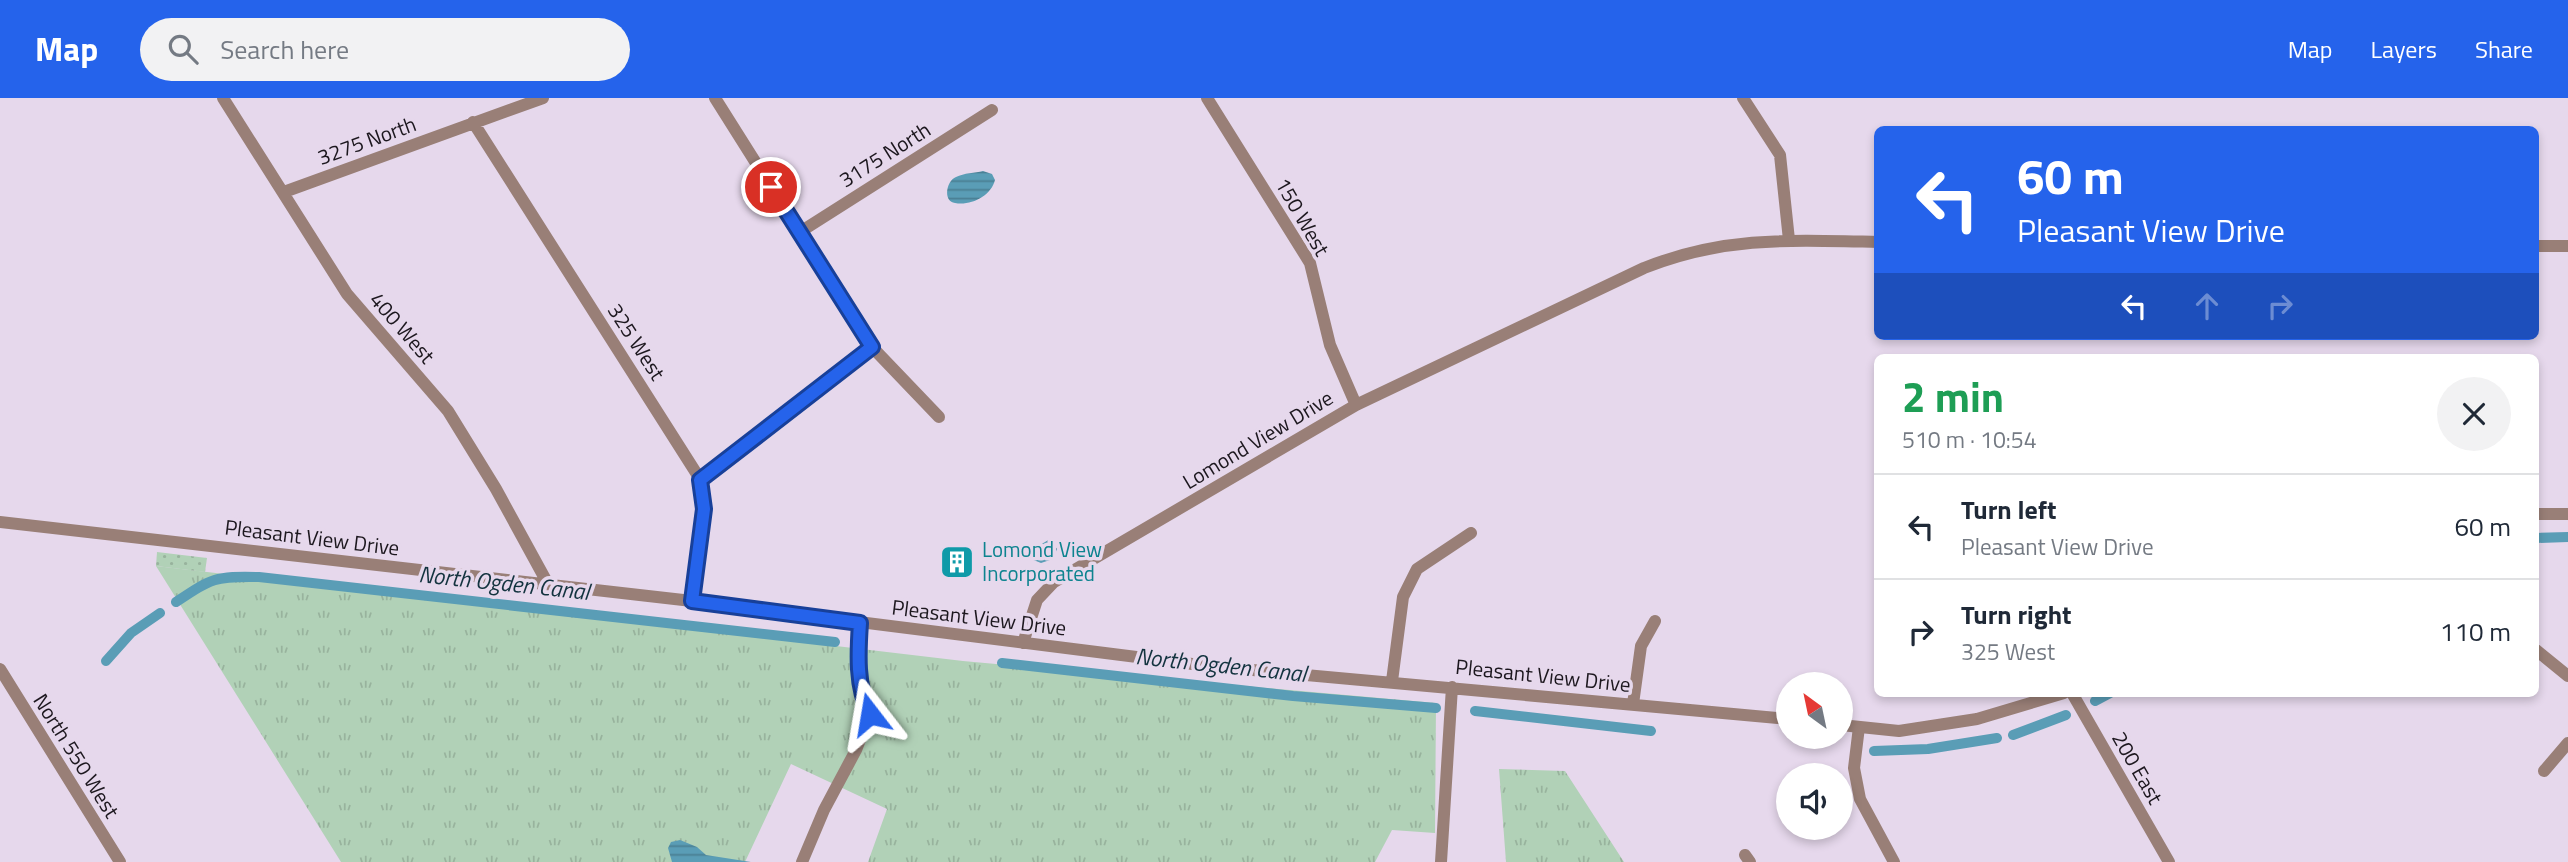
<!DOCTYPE html>
<html lang="en">
<head>
<meta charset="utf-8">
<style>
	body { margin:0; font-family:"Titillium Web",sans-serif; background:#f2f2f3; color:#1f2937; height:100vh; display:flex; flex-direction:column; font-size:26px; white-space:nowrap }
	* { box-sizing:border-box; margin:0 }
	p { font-size:23px; color:#747a83 }
	.icon { flex:none; width:38px; height:38px; fill:none; stroke:currentColor; stroke-width:2; stroke-linecap:round; stroke-linejoin:round }
	.map { position:relative; flex:1; overflow:hidden }
	.panel { position:absolute; left:1874px; top:256px; width:665px; height:343px; display:flex; flex-direction:column; background:#fff; border-radius:10px; box-shadow:0 4px 10px #0003 }
	.panel>* { flex:none }
	.banner { position:absolute; left:1874px; top:28px; width:665px; height:214px; border-radius:10px; box-shadow:0 4px 10px #0003; background:#2563eb; color:#fff; overflow:hidden }
	.needle { width:46px; rotate:327deg }
	.controls { position:absolute; left:1776px; top:574px; display:grid; gap:14px }
	.controls a { display:grid; place-items:center; width:77px; height:77px; border-radius:50%; background:#fff; box-shadow:0 4px 10px #0003; font-size:35px }
	.pin { position:absolute; display:grid; place-items:center; width:60px; height:60px; color:#fff; margin:-30px; border:4px solid #fff; border-radius:50%; box-shadow:0 2px 7px #0007 }
	.me { position:absolute; width:77px; margin:-38px; rotate:346deg; stroke-linejoin:round; filter:drop-shadow(0 0 5px #0008) }
	.turn { display:flex; align-items:center; gap:24px; height:147px; padding:0 28px; font-size:32px }
	.turn .icon { width:91px; height:91px; stroke-width:2.5 }
	.turn b { display:block; font-size:49px; line-height:60px }
	.lanes { display:flex; align-items:center; height:66px; padding:0 28px; background:#0003; justify-content:center; gap:35px; direction:ltr }
	.lanes .off { opacity:.35 }
	.round { display:grid; place-items:center; flex:none; width:74px; height:74px; border-radius:37px; background:#f2f2f3 }
	.overview { display:flex; align-items:center; justify-content:space-between; height:119px; padding:0 28px }
	h1 { font-size:42px; font-weight:700; line-height:52px; color:#1e9e55 }
	ul { padding:0; list-style:none }
	li { display:flex; align-items:center; gap:21px; height:105px; padding:0 28px; border-top:2px solid #e0e1e3 }
	li div { flex:1 }
	li b { display:block; font-size:26px }
	li em { font-style:normal }
	header { display:flex; align-items:center; gap:42px; box-sizing:border-box; height:98px; padding:0 35px; background:#2563eb; color:#fff }
	header strong { font-size:33px }
	nav { display:flex; gap:38px; margin-inline-start:auto; font-size:24px }
	.search { width:490px; height:63px; background:#f2f2f3; display:flex; align-items:center; gap:18px; box-sizing:border-box; padding:0 24px; border-radius:38px; color:#747a83; font-size:26px }
	.map>svg:first-child { display:block }
	.grass { fill:url(#grass-tufts) }
	.park { fill:url(#park-dots) }
	.water { fill:url(#water-rules) }
	.lines { fill:none; stroke-linecap:round; stroke-linejoin:round }
	.canal { stroke:#5a9db6; stroke-width:10 }
	.minor { stroke:#997f77; stroke-width:12 }
	.route-casing { stroke:#184099; stroke-width:18 }
	.route { stroke:#2563eb; stroke-width:12 }
	.labels { text-anchor:middle; stroke-width:7; stroke-linejoin:round; paint-order:stroke }
	.street-label { font-size:21px; fill:#1c171e; stroke:#e6d8ec }
	.culture-label { font-size:21px; fill:#0d838f; stroke:#e6d8ec; text-anchor:start }
	.water-label { font-size:23px; font-style:italic; fill:#13333f; stroke:#e6d8ec }
</style>
</head>
<body>
<header>
<strong>Map</strong>
<div class="search"><svg class="icon" aria-label="search" viewBox="0 0 24 24"><circle cx="10" cy="10" r="6"/><path d="M15 15l6 6"/></svg>Search here</div>
<nav><a>Map</a><a>Layers</a><a>Share</a></nav>
</header>
<div class="map">
<svg width="2568" height="764" viewBox="0 0 2568 764">
	<defs>
		<pattern id="grass-tufts" width="24" height="20" patternUnits="userSpaceOnUse" patternTransform="scale(1.75)"><rect width="24" height="20" fill="#b1d1b7"/><path d="M3 7l-1-3M5 7V3M7 7l1-3M15 17l-1-3M17 17v-4M19 17l1-3" fill="none" stroke="#98b39d"/></pattern>
		<pattern id="park-dots" width="8" height="8" patternUnits="userSpaceOnUse" patternTransform="scale(1.75)"><rect width="8" height="8" fill="#b1d1b7"/><path d="M2 2h.1M6 6h.1" fill="none" stroke="#98b39d" stroke-width="1.8" stroke-linecap="round"/></pattern>
		<pattern id="water-rules" width="6" height="5" patternUnits="userSpaceOnUse" patternTransform="scale(1.75)"><rect width="6" height="5" fill="#5a9db6"/><path d="M0 2.5h6" fill="none" stroke="#4a7f93"/></pattern>
	</defs>
	<rect width="100%" height="100%" fill="#e6d8ec"/>
	<path class="grass" d="M156 468 963 563 1436 605 1435 735 1392 732 1375 764H868L887 711 791 666 745 764H341Z
		M1499 671 1565 673 1624 764H1506Z"/>
	<path class="park" d="M157 454 207 460 205 474 156 468Z"/>
	<path class="water" d="M983 73 992 76 995 82C991 98 971 108 955 105 942 103 947 82 956 79 964 75 975 75 983 73Z
		M1050 441 1057 451 1053 461 1041 465 1031 461 1030 453Z
		M680 742 697 749 706 757 751 764H672L668 750 671 744Z"/>
	<g class="lines">
		<path class="canal" d="M2536 440 2568 439
			M176 504C212 480 215 478 259 479L835 544
			M106 563 131 535 160 515
			M1002 565 1293 598 1436 610
			M2095 603 2110 595
			M1475 613 1651 633
			M2013 637 2066 617
			M1874 653 1928 651 1997 640"/>
		<path class="minor" d="M223 0 347 196 448 313 496 391 548 486
			M715 0 872 249 939 319
			M1207 0 1310 165 1330 247 1356 307
			M1743 0 1780 57 1789 142
			M473 24 700 381 704 411 692 503
			M284 94 543 0
			M800 134 992 12
			M2536 148H2568
			M700 381 872 249
			M2536 416H2568
			M0 424 692 503 1208 568 1788 621
			M1023 545 1037 502 1054 484 1356 307 1644 170C1724 138 1793 142 1878 144
			M2536 552 2568 578
			M0 571 120 764
			M1392 583 1403 499 1417 471 1471 435
			M2072 595 2169 764
			M1633 606 1641 548 1655 523
			M1841 627 1899 633 1977 621 2064 595
			M1859 629 1854 670 1860 701 1894 764
			M2544 673 2568 645
			M1745 757 1750 764
			M802 764 824 712 856 652 870 616C856 589 858 554 861 525
			M1441 764 1452 589"/>
	</g>
	<g class="lines">
		<g class="route-casing">
			<path id="route" d="M771 89 872 249 700 382 704 411 692 503 860 525C858 554 856 589 870 616"/>
		</g>
		<use href="#route" class="route"/>
	</g>
	<defs>
		<g id="building-square" transform="scale(1.75)"><rect x="-9" y="-9" width="18" height="18" rx="4" fill="#0f9aa8" stroke="#e6d8ec"/><path d="M-4-6H4V6H1V3H-1V6H-4ZM-2.5-4.3h1.7v1.8h-1.7ZM.8-4.3h1.7v1.8H.8ZM-2.5-1h1.7V.8h-1.7ZM.8-1h1.7V.8H.8Z" fill="#fff"/></g>
	</defs>
	<g fill-rule="evenodd">
		<use href="#building-square" x="957" y="464"/>
	</g>
	<g class="labels">
		<g class="street-label">
			<text transform="translate(367 43) rotate(-20)" y="7">3275 North</text>
			<text transform="translate(885 57) rotate(-32)" y="7">3175 North</text>
			<text transform="translate(1302 119) rotate(60)" y="7">150 West</text>
			<text transform="translate(402 230) rotate(49)" y="7">400 West</text>
			<text transform="translate(636 244) rotate(57)" y="7">325 West</text>
			<text transform="translate(1258 342) rotate(-31)" y="7">Lomond View Drive</text>
			<text transform="translate(312 440) rotate(7)" y="7">Pleasant View Drive</text>
			<text transform="translate(979 520) rotate(7)" y="7">Pleasant View Drive</text>
			<text transform="translate(1543 578) rotate(6)" y="7">Pleasant View Drive</text>
			<text transform="translate(76 658) rotate(58)" y="7">North 550 West</text>
			<text transform="translate(2137 670) rotate(60)" y="7">200 East</text>
		</g>
		<g class="culture-label">
			<text x="982" y="459">Lomond View<tspan x="982" dy="24">Incorporated</tspan></text>
		</g>
		<g class="water-label">
			<text transform="translate(504 485) rotate(6)" y="8">North Ogden Canal</text>
			<text transform="translate(1221 567) rotate(6)" y="8">North Ogden Canal</text>
		</g>
	</g>
</svg>
<div class="controls">
<a><svg class="needle" viewBox="-14 -14 28 28"><path d="M0-13l5 13h-10z" fill="#e53935"/><path d="M0 13l5-13h-10z" fill="#747a83"/></svg></a>
<a><svg class="icon" aria-label="sound" viewBox="0 0 24 24"><path d="M4 9h4l5-4v14l-5-4H4zM17 9q2 3 0 6"/></svg></a>
</div>
<div class="pin" style="left:771px;top:89px;background:#d93025"><svg class="icon" aria-label="arrive" viewBox="0 0 24 24"><path d="M6 21V4h12l-3 4 3 4H6"/></svg></div>
<svg class="me" style="left:870px;top:616px" viewBox="-20 -20 40 40"><path d="M0-17L14 15 0 8-14 15z" fill="#2563eb" stroke="#fff" stroke-width="4"/></svg>
<div class="banner">
<div class="turn"><svg class="icon" aria-label="left" viewBox="0 0 24 24"><path d="M17 20v-9H6M10 6l-5 5 5 5"/></svg><div><b>60 m</b>Pleasant View Drive</div></div>
<div class="lanes"><svg class="icon" aria-label="left" viewBox="0 0 24 24"><path d="M17 20v-9H6M10 6l-5 5 5 5"/></svg><svg class="icon off" aria-label="ahead" viewBox="0 0 24 24"><path d="M12 20V5M6 11l6-6 6 6"/></svg><svg class="icon off" aria-label="right" viewBox="0 0 24 24"><path d="M7 20v-9h11M14 6l5 5-5 5"/></svg></div>
</div>
<section class="panel">
<div class="overview"><div><h1>2 min</h1><p>510 m · 10:54</p></div><a class="round"><svg class="icon" aria-label="close" viewBox="0 0 24 24"><path d="M6 6l12 12M18 6L6 18"/></svg></a></div>
<ul>
<li><svg class="icon" aria-label="left" viewBox="0 0 24 24"><path d="M17 20v-9H6M10 6l-5 5 5 5"/></svg><div><b>Turn left</b><p>Pleasant View Drive</p></div><em>60 m</em></li>
<li><svg class="icon" aria-label="right" viewBox="0 0 24 24"><path d="M7 20v-9h11M14 6l5 5-5 5"/></svg><div><b>Turn right</b><p>325 West</p></div><em>110 m</em></li>
</ul>
</section>
</div>
</body>
</html>
